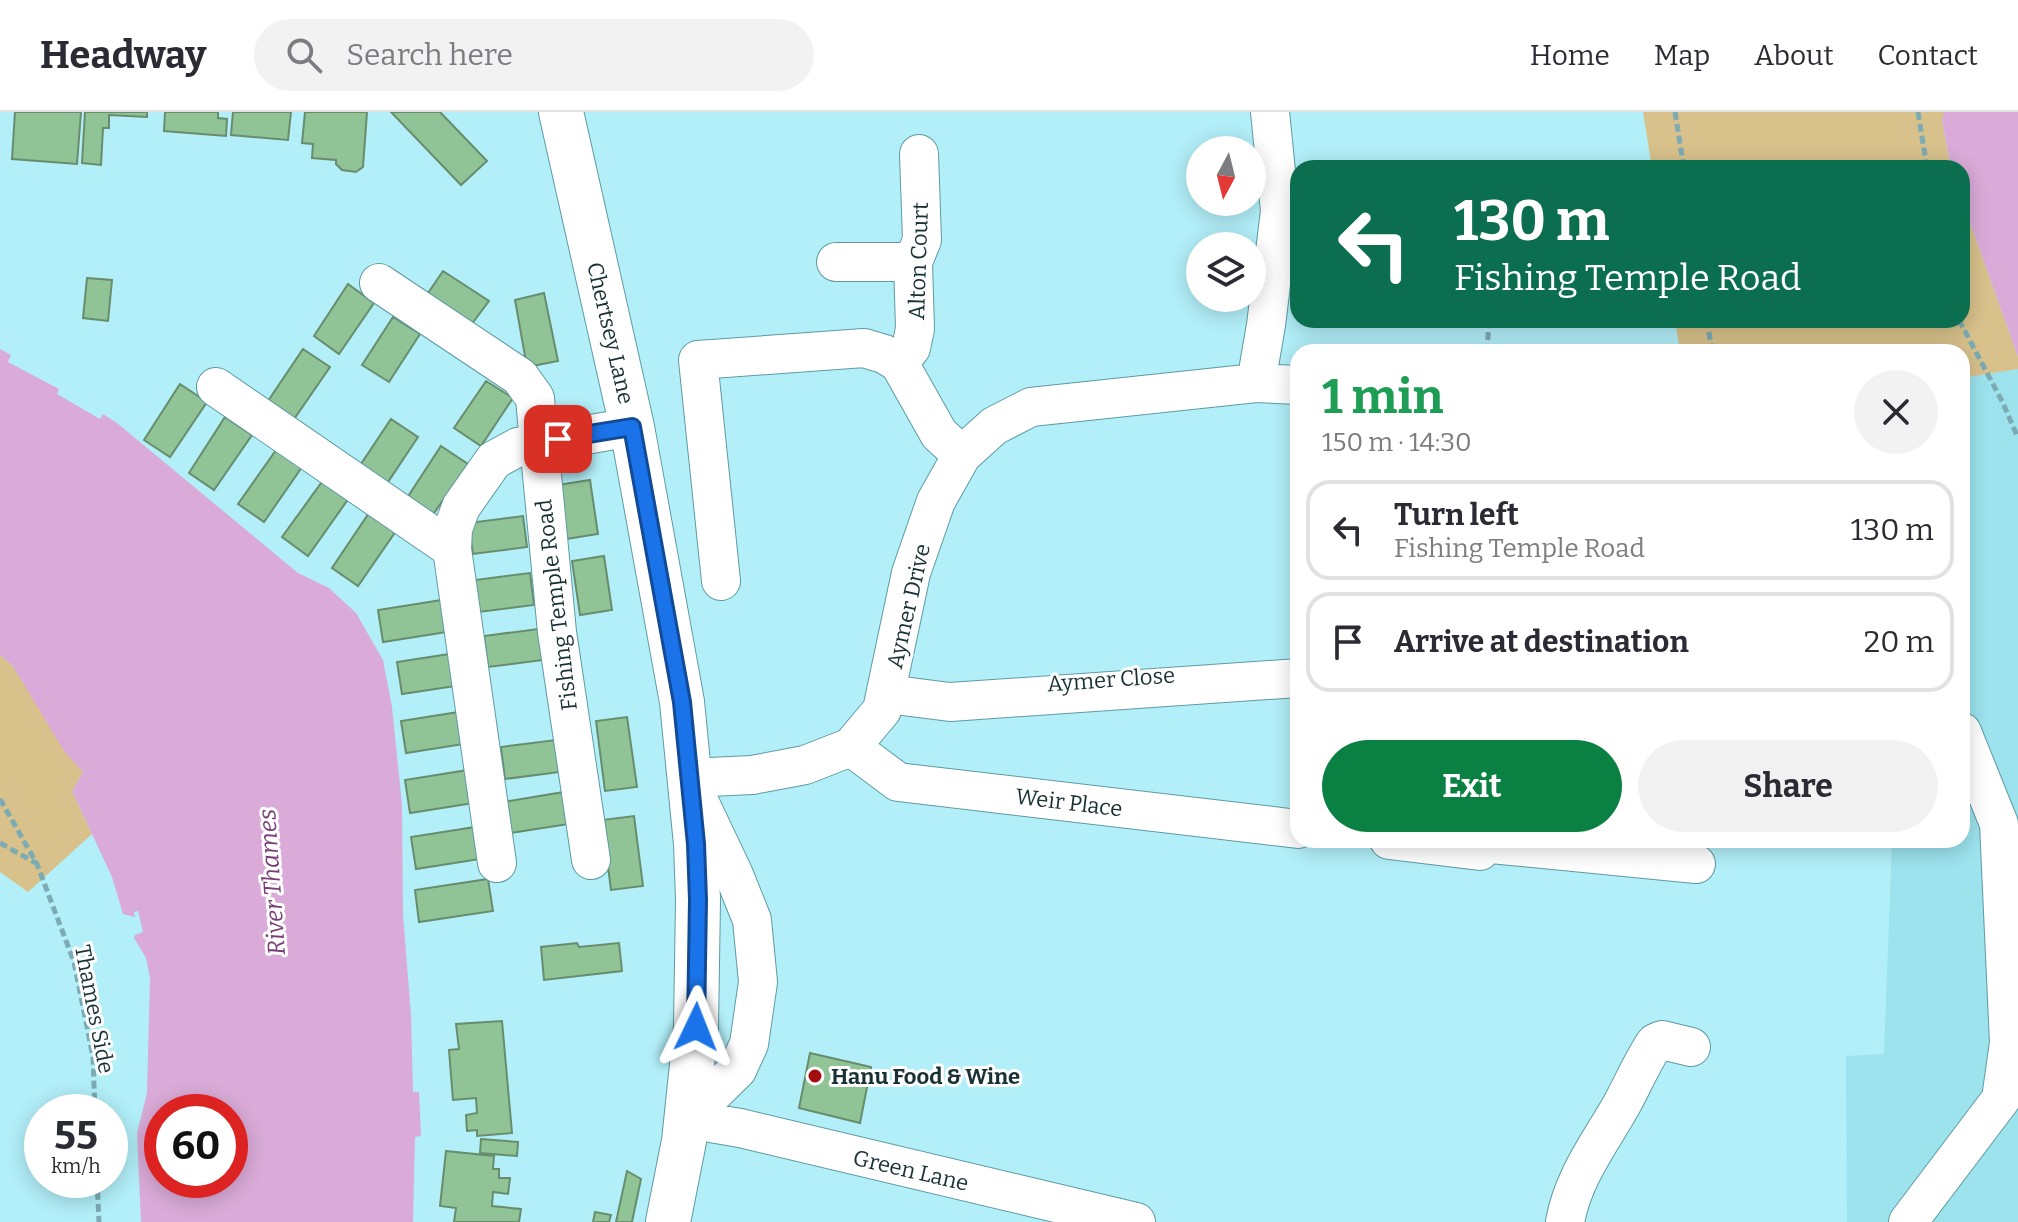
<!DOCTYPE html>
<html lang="en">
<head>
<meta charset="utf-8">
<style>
	body { margin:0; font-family:Bitter,serif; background:#f2f2f3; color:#2b2b33; height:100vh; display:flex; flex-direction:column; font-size:30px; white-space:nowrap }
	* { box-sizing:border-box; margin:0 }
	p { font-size:26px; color:#7c7c81 }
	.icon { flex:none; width:44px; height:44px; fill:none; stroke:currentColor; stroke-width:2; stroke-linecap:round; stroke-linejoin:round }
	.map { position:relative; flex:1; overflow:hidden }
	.panel { position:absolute; left:1290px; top:232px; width:680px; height:504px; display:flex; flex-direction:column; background:#fff; border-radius:24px; box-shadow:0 4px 20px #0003 }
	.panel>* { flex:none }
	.hud { position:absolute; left:1290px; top:48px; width:680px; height:168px; border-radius:24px; box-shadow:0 4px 20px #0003; background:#0b6e4f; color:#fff; overflow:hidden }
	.needle { width:52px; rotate:187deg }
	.buttons { position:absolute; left:1186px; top:24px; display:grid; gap:16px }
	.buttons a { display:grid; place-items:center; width:80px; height:80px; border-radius:50%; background:#fff; box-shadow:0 4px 20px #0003; font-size:40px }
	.speed { position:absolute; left:24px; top:982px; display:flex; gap:16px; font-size:40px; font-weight:700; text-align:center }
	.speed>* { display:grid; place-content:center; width:104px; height:104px; border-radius:50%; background:#fff; box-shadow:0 4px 20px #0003; line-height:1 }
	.speed small { font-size:20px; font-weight:400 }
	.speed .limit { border:12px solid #d22; background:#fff; color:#111 }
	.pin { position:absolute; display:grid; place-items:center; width:68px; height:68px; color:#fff; margin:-34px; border-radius:16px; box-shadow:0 4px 12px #0006 }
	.me { position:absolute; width:88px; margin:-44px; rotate:2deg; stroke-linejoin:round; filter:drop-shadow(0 0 6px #0008) }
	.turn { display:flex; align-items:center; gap:28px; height:168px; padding:0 32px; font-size:36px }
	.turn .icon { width:104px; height:104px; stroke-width:2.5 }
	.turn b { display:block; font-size:56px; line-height:68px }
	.round { display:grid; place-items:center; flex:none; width:84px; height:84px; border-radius:42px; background:#f2f2f3 }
	.overview { display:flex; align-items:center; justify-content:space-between; height:136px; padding:0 32px }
	h1 { font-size:48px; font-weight:700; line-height:60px; color:#1e9e55 }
	.primary-button { display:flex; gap:16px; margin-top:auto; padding:16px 32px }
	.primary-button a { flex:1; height:92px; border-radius:48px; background:#0b8043; color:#fff; font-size:32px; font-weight:700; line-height:92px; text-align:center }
	.primary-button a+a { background:#f2f2f3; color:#2b2b33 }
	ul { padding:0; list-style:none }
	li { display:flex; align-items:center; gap:24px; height:100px; margin:0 16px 12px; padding:0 16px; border:4px solid #e1e1e2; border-radius:24px }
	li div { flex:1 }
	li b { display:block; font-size:30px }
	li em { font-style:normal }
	header { display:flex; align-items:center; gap:48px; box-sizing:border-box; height:112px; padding:0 40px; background:#fff; border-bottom:2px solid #e1e1e2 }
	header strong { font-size:38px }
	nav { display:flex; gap:44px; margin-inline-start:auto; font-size:28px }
	.search { width:560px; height:72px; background:#f2f2f3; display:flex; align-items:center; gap:20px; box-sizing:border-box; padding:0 28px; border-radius:44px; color:#7c7c81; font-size:30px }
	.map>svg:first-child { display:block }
	.built { fill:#9ce3ee }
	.green { fill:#d8c18b }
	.water { fill:#daabd8; fill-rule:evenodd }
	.building { fill:#90c396; stroke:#688d6d; stroke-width:2 }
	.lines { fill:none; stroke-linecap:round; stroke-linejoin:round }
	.minor-casing { stroke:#5f9aa3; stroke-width:40 }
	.major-casing { stroke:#5f9aa3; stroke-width:46 }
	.path { stroke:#7cabb3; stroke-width:5; stroke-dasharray:8 4; stroke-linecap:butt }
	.minor { stroke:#fff; stroke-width:38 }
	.major { stroke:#fff; stroke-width:44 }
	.route-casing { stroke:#114b97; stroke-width:20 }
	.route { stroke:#1a73e8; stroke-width:14 }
	.poi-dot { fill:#a40d10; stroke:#fff; stroke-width:3 }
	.labels { text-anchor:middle; stroke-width:6; stroke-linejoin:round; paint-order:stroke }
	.street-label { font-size:22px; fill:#193135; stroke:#fff }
	.poi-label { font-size:22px; font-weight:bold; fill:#193135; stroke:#fff; text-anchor:start }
	.water-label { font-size:24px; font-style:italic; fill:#773e76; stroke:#fff }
</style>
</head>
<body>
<header>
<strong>Headway</strong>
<div class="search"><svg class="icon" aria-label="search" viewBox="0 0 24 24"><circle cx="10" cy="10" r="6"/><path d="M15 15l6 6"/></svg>Search here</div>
<nav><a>Home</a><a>Map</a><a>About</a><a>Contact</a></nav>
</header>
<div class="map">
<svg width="2018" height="1110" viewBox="0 0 2018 1110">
	<rect width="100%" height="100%" fill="#b2eff9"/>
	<path class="built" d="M2018 257V1110H1847L1846 944 1884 942 1892 728H1962V266Z"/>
	<path class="green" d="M1643 0H1946L1942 10 1951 56H1652Z
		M1962 88 2018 245V257L1962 266V240H1680L1675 208H1962Z
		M0 543 12 553 83 660 72 679 92 722 28 780 0 760Z"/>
	<path class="water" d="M1944 0H2018V245L1962 88V56H1951L1942 9Z
		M0 237 11 243 8 250 59 277 57 282 100 307 103 302 117 311 298 461 329 476 356 501 383 548 392 595 402 693 403 803 411 903 413 980H419L421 1024 415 1025 413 1110H141L137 1021 147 981 150 866 146 846 134 826 135 823 143 820 138 799 134 800 135 805 123 802 112 765 72 679 83 660 64 639 12 553 0 543ZM162 1000H230V1068H162Z"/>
	<path class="building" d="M15 0H81L77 52 12 47Z
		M85 0H147V5L109 3V16H103L101 53 82 51Z
		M165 0H218V6L227 7 226 24 164 19Z
		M233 0H291L288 28 231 23Z
		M305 0H367L363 55 356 60 342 58 336 52V48L312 46 313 32 302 31Z
		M391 0H440L487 49 461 73Z
		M443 159 489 189 468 217 424 187Z
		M87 166 112 168 108 209 83 206Z
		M348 172 374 191 339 242 314 224Z
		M544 181 558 249 527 255 515 188Z
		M393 205 420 222 389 270 362 253Z
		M303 237 330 255 292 310 266 292Z
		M486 269 513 286 481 334 454 316Z
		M180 272 207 290 170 345 144 328Z
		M225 305 252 323 214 378 189 361Z
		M391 307 418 325 386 373 359 355Z
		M441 334 468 352 430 407 405 389Z
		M276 338 302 355 264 410 238 392Z
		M324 367 349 386 308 444 282 425Z
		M590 368 598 422 566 427 557 373Z
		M369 401 396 419 358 474 332 456Z
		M523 404 527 435 473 442 468 411Z
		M604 444 612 498 580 503 572 449Z
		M530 461 534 493 479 500 475 468Z
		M442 488 447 520 383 530 378 498Z
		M538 517 543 548 488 555 484 524Z
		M456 541 462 573 402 582 397 550Z
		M465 599 470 631 406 641 401 609Z
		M627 605 637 675 605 679 596 609Z
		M556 628 560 660 505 667 501 635Z
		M468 658 474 691 410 701 405 668Z
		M564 680 569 712 510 721 504 690Z
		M634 704 643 774 611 778 602 708Z
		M475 715 480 747 416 757 411 725Z
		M488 767 493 799 419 810 415 778Z
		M577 831 579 835 619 831 622 859 544 868 541 835Z
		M502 909 512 1021 477 1024V1018L467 1019 466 1003 477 1001 476 986 453 988 449 938 459 937 456 912Z
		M810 941 871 955 860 1011 799 996Z
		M481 1027 518 1030 517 1044 480 1041Z
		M446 1039 494 1044 493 1057H499V1066H510L508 1082 493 1080 492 1094 521 1097 519 1110H454L456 1096 440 1094Z
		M627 1059 641 1067 632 1110H616Z
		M595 1100 611 1103 609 1110H593Z"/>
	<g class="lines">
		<g class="minor-casing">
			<path id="minor" d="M836 150H913
				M379 171 520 265 535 286 539 331 518 335 494 348 461 395 453 417 452 437 497 751
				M899 251 911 236 915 217 913 150 922 128 919 42
				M1256 271 1266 213 1280 99 1270 0
				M216 275 452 437
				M721 469 698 248 864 236 884 242 899 251 939 322 962 343
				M887 582 950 590 1298 566
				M851 635 898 670 1298 717
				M1389 728 1480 739
				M1481 731 1696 752
				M591 748 557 520 539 331 632 315
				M687 1007 737 958 749 932 758 870 752 808 734 763 688 666 752 663 805 653 851 635 882 598 911 461 936 389 962 343 994 314 1031 295 1256 271 1298 273
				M687 1007 740 1016 1136 1110
				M1565 1110C1573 1065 1600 1031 1622 992 1633 972 1642 950 1655 931L1662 928 1691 935
				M1908 1110 2001 987 2009 931 1999 712 1962 620"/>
		</g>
		<g class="major-casing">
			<path id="major" d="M561 0 632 315 682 590 696 732 698 788 696 915 684 1029 668 1110"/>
		</g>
		<path class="path" d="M1675 0 1684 56
			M1918 0 1927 56
			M1707 208 1712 240
			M1959 208 2003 291 2018 326
			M1487 240 1489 208
			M0 687 37 752 74 850 93 945 95 1000
			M0 731 36 751
			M97 1068 99 1110"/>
		<use href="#minor" class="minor"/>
		<use href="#major" class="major"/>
	</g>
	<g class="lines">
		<g class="route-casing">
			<path id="route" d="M558 327 632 315 682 590 696 732 698 788 696 915"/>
		</g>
		<use href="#route" class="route"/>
	</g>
	<circle class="poi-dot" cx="815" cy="964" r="8"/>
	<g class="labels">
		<g class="street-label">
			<text transform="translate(918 149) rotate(-88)" y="8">Alton Court</text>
			<text transform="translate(611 221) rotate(77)" y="8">Chertsey Lane</text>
			<text transform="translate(556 493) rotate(-97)" y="8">Fishing Temple Road</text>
			<text transform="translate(908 494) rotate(-77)" y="8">Aymer Drive</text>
			<text transform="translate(1111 567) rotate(-4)" y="8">Aymer Close</text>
			<text transform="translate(1069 690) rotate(7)" y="8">Weir Place</text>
			<text transform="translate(95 897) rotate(79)" y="8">Thames Side</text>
			<text transform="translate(911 1058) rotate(13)" y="8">Green Lane</text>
		</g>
		<g class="poi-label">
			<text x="831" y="972">Hanu Food &amp; Wine</text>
		</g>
		<g class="water-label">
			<text transform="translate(272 770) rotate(-94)" y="8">River Thames</text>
		</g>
	</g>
</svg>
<div class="buttons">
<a><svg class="needle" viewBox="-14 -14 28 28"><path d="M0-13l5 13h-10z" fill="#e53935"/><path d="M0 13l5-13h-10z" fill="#7c7c81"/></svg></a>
<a><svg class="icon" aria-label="layers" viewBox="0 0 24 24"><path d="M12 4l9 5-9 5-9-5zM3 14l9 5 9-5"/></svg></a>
</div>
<div class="speed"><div>55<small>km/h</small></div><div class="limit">60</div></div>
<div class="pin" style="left:558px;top:327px;background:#d93025"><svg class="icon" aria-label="arrive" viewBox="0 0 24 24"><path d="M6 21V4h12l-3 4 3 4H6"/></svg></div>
<svg class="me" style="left:696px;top:915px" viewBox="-20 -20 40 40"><path d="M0-17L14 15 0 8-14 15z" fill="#1a73e8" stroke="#fff" stroke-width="4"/></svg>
<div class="hud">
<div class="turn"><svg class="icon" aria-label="left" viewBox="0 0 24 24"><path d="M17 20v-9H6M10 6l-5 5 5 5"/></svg><div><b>130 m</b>Fishing Temple Road</div></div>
</div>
<section class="panel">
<div class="overview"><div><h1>1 min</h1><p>150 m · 14:30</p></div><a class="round"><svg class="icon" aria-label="close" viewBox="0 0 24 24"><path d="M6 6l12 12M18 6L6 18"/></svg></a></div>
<ul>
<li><svg class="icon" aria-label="left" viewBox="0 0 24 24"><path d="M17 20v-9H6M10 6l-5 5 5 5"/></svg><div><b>Turn left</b><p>Fishing Temple Road</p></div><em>130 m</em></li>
<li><svg class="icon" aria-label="arrive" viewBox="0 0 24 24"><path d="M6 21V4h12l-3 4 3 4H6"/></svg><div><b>Arrive at destination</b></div><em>20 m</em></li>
</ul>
<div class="primary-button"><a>Exit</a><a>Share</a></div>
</section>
</div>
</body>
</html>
